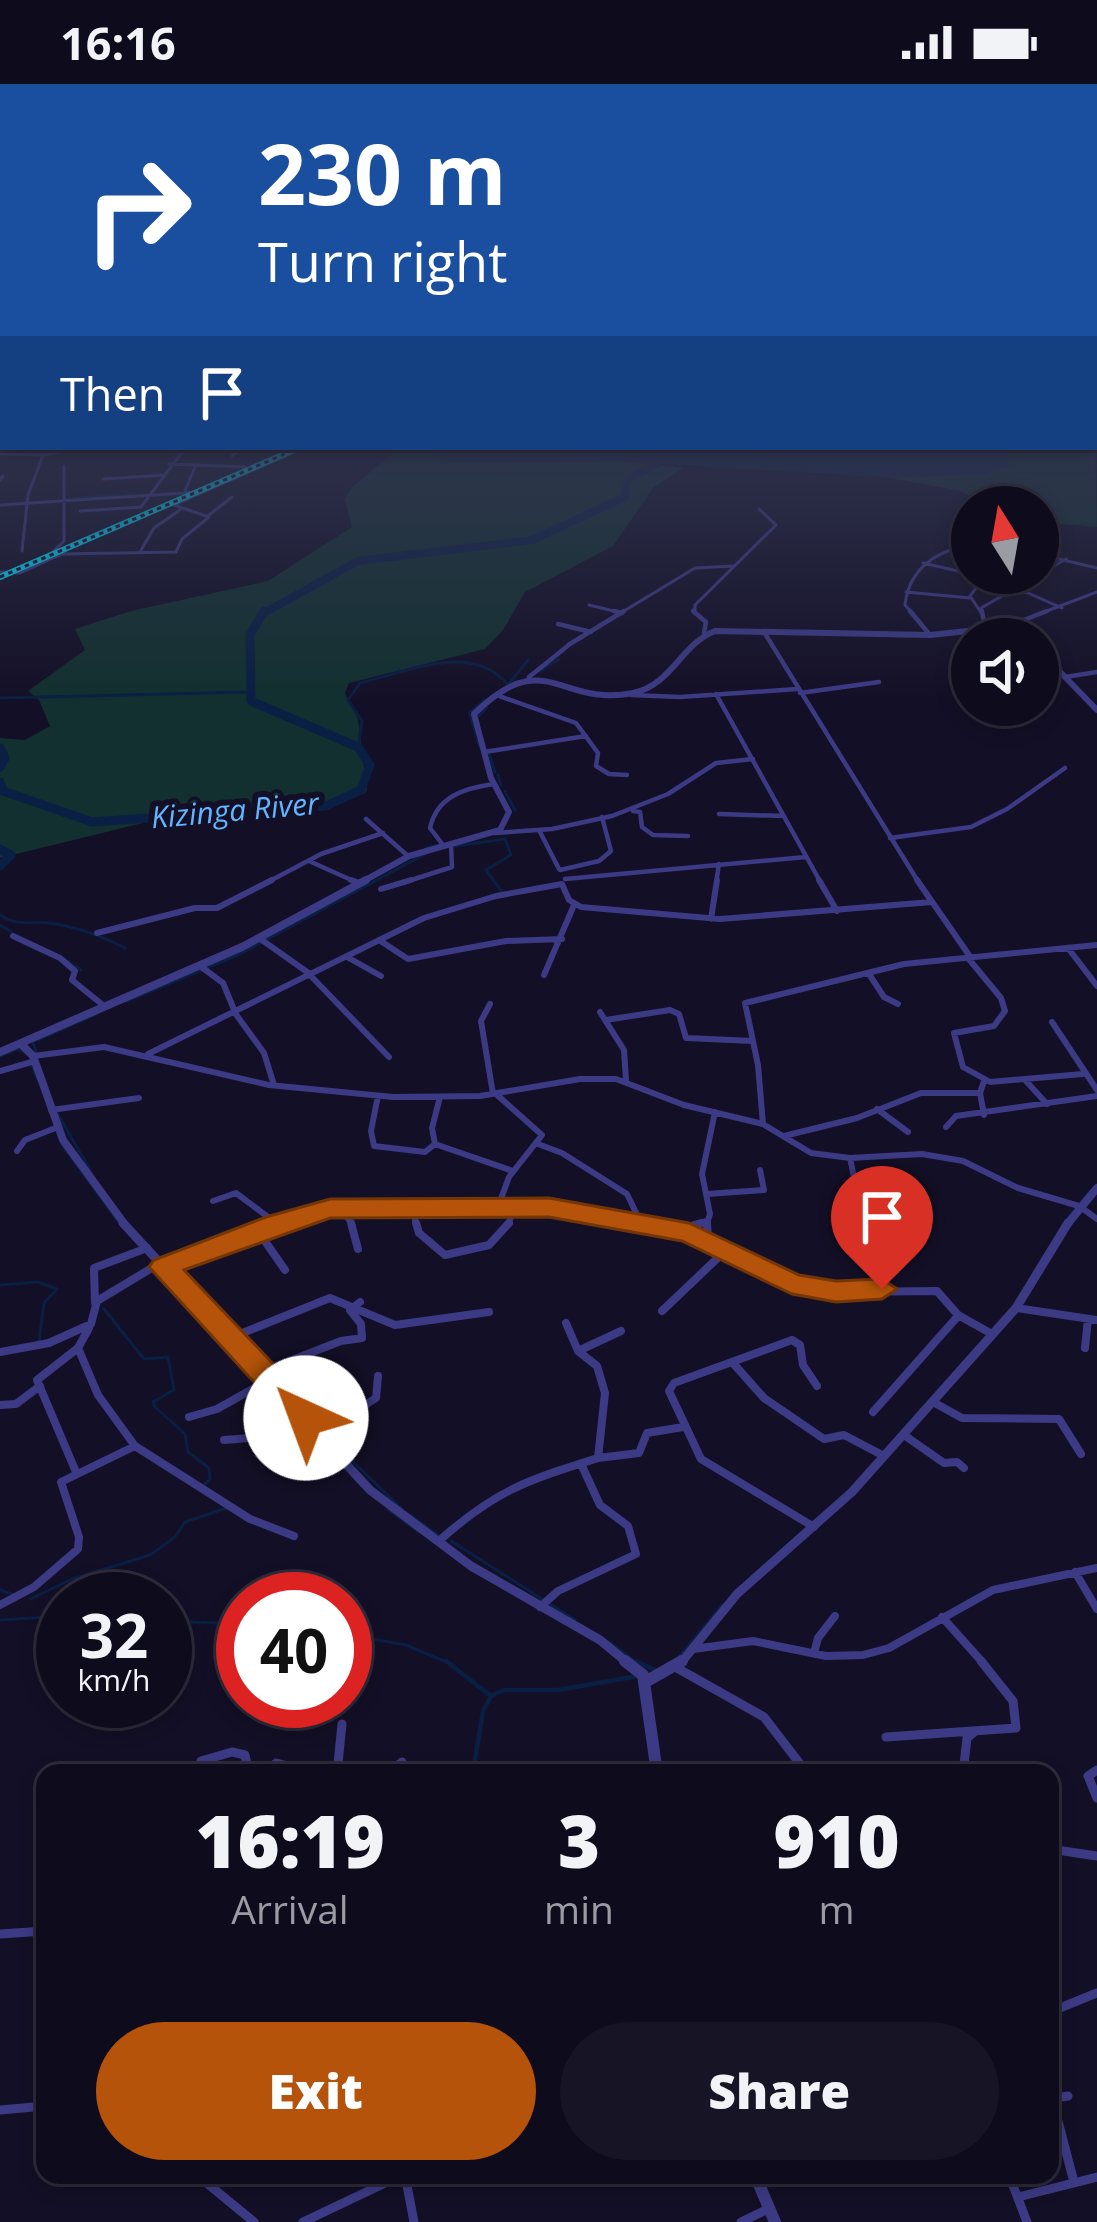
<!DOCTYPE html>
<html lang="en">
<head>
<meta charset="utf-8">
<style>
	body { margin:0; font-family:"Open Sans",sans-serif; background:#171425; color:#f1f3f6; height:100vh; display:flex; flex-direction:column; font-size:45px; white-space:nowrap }
	* { box-sizing:border-box; margin:0 }
	p { font-size:39px; color:#9b9ba3 }
	.icon { flex:none; width:66px; height:66px; fill:none; stroke:currentColor; stroke-width:2; stroke-linecap:round; stroke-linejoin:round }
	.map { position:relative; flex:1; overflow:hidden }
	.drawer { position:absolute; left:36px; top:1680px; width:1023px; height:420px; display:flex; flex-direction:column; background:#0e0b1c; border-radius:24px; box-shadow:0 6px 18px #0003,0 0 0 3px #2e2b3b }
	.drawer>* { flex:none }
	.hud { position:absolute; left:0px; top:0px; width:1098px; height:366px; box-shadow:0 6px 18px #0003,0 0 0 3px #2e2b3b; background:#1a4fa0; color:#fff; overflow:hidden }
	.needle { width:78px; rotate:349deg }
	.tools { position:absolute; left:951px; top:402px; display:grid; gap:24px }
	.tools a { display:grid; place-items:center; width:108px; height:108px; border-radius:50%; background:#0e0b1c; box-shadow:0 6px 18px #0003,0 0 0 3px #2e2b3b; font-size:60px }
	.speed { position:absolute; left:36px; top:1488px; display:flex; gap:24px; font-size:60px; font-weight:700; text-align:center }
	.speed>* { display:grid; place-content:center; width:156px; height:156px; border-radius:50%; background:#0e0b1c; box-shadow:0 6px 18px #0003,0 0 0 3px #2e2b3b; line-height:1 }
	.speed small { font-size:30px; font-weight:400 }
	.speed .limit { border:18px solid #d22; background:#fff; color:#111 }
	.pin { position:absolute; display:grid; place-items:center; width:102px; height:102px; color:#fff; margin:-123px -51px; border-radius:50% 50% 50% 0; rotate:-45deg; box-shadow:0 0 12px #0007 }
	.pin .icon { rotate:45deg }
	.me { position:absolute; width:132px; margin:-66px; rotate:317deg; stroke-linejoin:round; filter:drop-shadow(0 0 9px #0008) }
	.turn { display:flex; align-items:center; gap:42px; height:252px; padding:0 60px; font-size:54px }
	.turn .icon { width:156px; height:156px; stroke-width:2.5 }
	.turn b { display:block; font-size:84px; line-height:102px }
	.then { display:flex; align-items:center; height:114px; padding:0 60px; background:#0003; gap:24px; font-size:45px }
	.eta { display:flex; justify-content:space-evenly; align-items:center; height:204px; text-align:center }
	.eta b { font-size:72px; font-weight:800; line-height:84px }
	.primary-button { display:flex; gap:24px; margin-top:auto; padding:24px 60px }
	.primary-button a { flex:1; height:138px; border-radius:72px; background:#b45309; color:#fff; font-size:48px; font-weight:800; line-height:138px; text-align:center }
	.primary-button a+a { background:#171425; color:#f1f3f6 }
	.status { display:flex; justify-content:space-between; align-items:center; height:84px; padding:0 60px; background:#0e0b1c; direction:ltr }
	.status svg { height:33px; fill:currentColor }
	.map>svg:first-child { display:block }
	.green { fill:#12302f }
	.water { fill:#0a1f44 }
	.lines { fill:none; stroke-linecap:round; stroke-linejoin:round }
	.stream-far1 { stroke:#0a1f44; stroke-width:3 }
	.stream { stroke:#0a1f44; stroke-width:4.5 }
	.river-far1 { stroke:#0a1f44; stroke-width:8 }
	.river { stroke:#0a1f44; stroke-width:9 }
	.minor-far4 { stroke:#3d3a85; stroke-width:3 }
	.minor-far3 { stroke:#3d3a85; stroke-width:4.5 }
	.minor-far2 { stroke:#3d3a85; stroke-width:6 }
	.minor-far1 { stroke:#3d3a85; stroke-width:8 }
	.minor { stroke:#3d3a85; stroke-width:9 }
	.tertiary-far3 { stroke:#3d3a85; stroke-width:6 }
	.tertiary-far2 { stroke:#3d3a85; stroke-width:8 }
	.tertiary-far1 { stroke:#3d3a85; stroke-width:9 }
	.tertiary { stroke:#3d3a85; stroke-width:12 }
	.rail-casing { stroke:#00e5ff; stroke-width:6 }
	.rail { stroke:#130f26; stroke-width:3; stroke-dasharray:4.5; stroke-linecap:butt }
	.route { fill:#b45309; stroke:#753606; stroke-width:3 }
	.labels { text-anchor:middle; stroke-width:12; stroke-linejoin:round; paint-order:stroke }
	.far-water-label { font-size:30px; font-style:italic; fill:#62b6ff; stroke:#130f26 }
</style>
</head>
<body>
<div class="status"><b>16:16</b><svg viewBox="0 0 49 12"><path d="M0 12V9h3v3zM5 12V6h3v6zM10 12V3h3v9zM15 12V0h3v12zM26 1h20v11H26zM47 4h2v5h-2z"/></svg></div>
<div class="map">
<svg width="1097" height="2138" viewBox="0 0 1097 2138">
	<rect width="100%" height="100%" fill="#130f26"/>
	<path class="green" d="M1095 351 1097 443 1038 438V423H993L961 407 885 393H927L1005 372 1006 363H1095Z
		M401 363H429L426 369 453 378 620 377 683 384 653 404 613 462 525 508 503 546 485 565 349 599 345 609 358 635 367 706 364 710 319 720 188 728 0 774V654L25 656 50 642 39 616 28 607 85 566 75 545 131 527 268 497 352 443 345 415 352 403Z"/>
	<path class="water" d="M429 363H1006L1009 382 984 390 900 394 620 377 453 378 426 369Z"/>
	<g class="lines">
		<path class="stream-far1" d="M167 381 183 363
			M256 383 274 375
			M67 415 134 410
			M109 446 195 410
			M540 587 559 575
			M508 601 528 576
			M0 614 249 608
			M479 632 487 623
			M358 663 362 637 348 616 360 599C407 588 472 557 508 601
			M480 664 470 629 485 616
			M489 670 495 688
			M498 691 501 701
			M505 707 515 726
			M455 762 505 755 511 771 486 786 502 808
			M426 764 438 761
			M0 831C18 843 28 837 48 839 74 842 102 852 125 864
			M0 841 12 848
			M63 874 81 886
			M127 917 238 871 425 770
			M36 969 33 958 97 930
			M0 972 17 965 26 969
			M30 977 38 996
			M56 1027 93 1091
			M62 1061 120 1140
			M1066 1136 1090 1107
			M0 1201 38 1198 57 1205 44 1219 39 1257
			M186 1201 291 1313 332 1344 345 1370 402 1425
			M104 1225 144 1275 168 1273 174 1306 153 1318 154 1322 185 1350 188 1368 209 1384 210 1395 204 1401
			M388 1425 419 1448
			M410 1431 438 1451
			M451 1457 575 1536
			M0 1506 15 1511
			M30 1515 72 1495 150 1471 175 1453 185 1438 227 1424
			M0 1536 63 1532
			M165 1537 243 1540
			M345 1550 406 1561 451 1580
			M609 1558 639 1580
			M679 1573 722 1521"/>
		<path class="stream" d="M446 1577 491 1612 483 1627 473 1689
			M635 1577 655 1586
			M491 1612 504 1606H558L638 1592"/>
		<path class="river-far1" d="M262 530 358 477 532 456 625 413 628 395 655 381"/>
		<path class="river" d="M0 664 5 674 0 683
			M0 698 3 707 92 738 326 722 361 706 370 681 358 663 251 617 250 551 264 527
			M0 765 11 771 0 782"/>
		<path class="minor-far4" d="M0 370 44 371 77 364
			M232 372 243 363
			M169 380 245 383
			M103 395 164 391
			M0 396 3 392
			M185 407 195 383
			M0 421 200 408
			M80 427 141 423 186 363
			M209 431 232 413
			M22 467 28 411 43 371
			M140 468 154 444 180 426
			M1038 470 1097 484
			M50 471 64 457V382
			M923 479 984 493
			M0 488 20 489 62 470 176 468 182 455 209 433 174 421 306 363
			M980 498 1028 509 1062 524
			M906 508 970 514
			M589 521 622 529
			M981 524 1066 475
			M619 530 695 484 734 482
			M695 530V521L776 441 759 425
			M913 530 905 521C909 484 937 466 972 461
			M982 530 970 512 988 489
			M1039 530 1097 508"/>
		<path class="minor-far3" d="M614 527 622 529
			M693 527 706 538 704 549
			M910 527 930 551
			M982 527 985 545
			M558 540 591 548
			M1006 543 1047 527
			M764 548 919 799
			M529 593 570 560 624 527
			M1065 593 1097 588
			M800 609 879 598
			M716 610 821 799
			M496 611 576 639 598 669 596 682 609 690 627 691
			M631 611 680 613 797 605
			M484 668 586 652
			M633 727 640 728 642 743 653 751 688 752
			M719 730 784 732
			M366 735 408 772
			M539 746 559 785
			M494 749 552 745 612 732 668 710 716 679 753 675
			M890 754 971 743 1007 725 1065 684
			M443 761 430 744C437 712 465 704 494 700
			M309 777 358 799
			M560 786 599 777 611 767 602 733
			M565 795 806 773
			M266 799 321 770 383 749
			M402 799 452 783 451 760
			M716 799 719 780"/>
		<path class="minor-far2" d="M351 796 359 799
			M819 796 837 827
			M917 796 971 874
			M381 805 411 796
			M711 835 717 796
			M97 849 195 824H217L272 796
			M13 852 60 874 75 887 72 896 104 922
			M259 854 310 890
			M379 856 408 875 506 857 562 855
			M1068 864 1097 902
			M347 873 381 892
			M968 874 1001 914 1005 927 994 942 954 949 963 983 990 998 1083 990
			M200 882 223 899 235 928
			M869 890 884 913 898 920
			M310 891 389 973
			M544 891 574 821
			M490 920 481 937 493 1010
			M600 928 624 966 626 996
			M235 929 264 969 274 1001
			M606 936 670 926 679 930 686 954 753 957
			M1052 938 1097 1006
			M148 970 424 834 496 812 562 800 569 816 581 823 720 835 932 818
			M33 972 104 963 269 1001 393 1013 480 1012 580 995H616L684 1021 763 1040 811 1069 850 1074 922 1070 963 1077 1018 1104 1079 1122 1097 1135
			M0 987 35 977
			M984 997 980 1009 984 1031
			M1026 997 1047 1020
			M496 1010 542 1051 509 1093 498 1123
			M378 1012 371 1047 374 1062 425 1068 435 1060
			M440 1013 432 1044 435 1060 513 1087
			M877 1025 908 1048
			M51 1026 139 1014
			M763 1040 758 981 745 919 904 880 1097 861
			M946 1043 956 1032 1097 1012
			M784 1052 857 1034 921 1009H980
			M538 1060 562 1069 627 1110 640 1137
			M17 1067 25 1056 58 1043
			M850 1074 864 1142
			M707 1110 764 1106 760 1086
			M213 1117 236 1109 276 1139
			M411 1122 417 1142
			M341 1124 353 1142
			M270 1142 330 1125 549 1123 649 1142
			M507 1142 515 1124
			M692 1142 706 1137
			M706 1142 710 1130 702 1090 715 1028"/>
		<path class="minor-far1" d="M351 1139 358 1165
			M416 1139 419 1149 445 1171 489 1161 509 1139
			M633 1139 689 1149 792 1200 836 1208 937 1207 958 1231 992 1250
			M707 1139 708 1155
			M864 1139 882 1205
			M678 1146 701 1139
			M258 1147 285 1186
			M164 1183 278 1139
			M95 1219 94 1184 147 1164
			M1016 1224 1097 1236
			M662 1227 724 1168
			M230 1254 330 1214 395 1241 489 1228
			M1085 1264 1088 1235
			M578 1267 621 1247
			M0 1268 49 1259 91 1240 97 1217 160 1179
			M732 1278 764 1314 824 1355 844 1351 884 1372
			M261 1288 341 1257 362 1254 361 1240 350 1226 360 1218
			M933 1318 962 1334 1059 1335 1081 1370
			M0 1321 16 1320 40 1302
			M873 1328 958 1232
			M189 1333 217 1325 267 1297
			M320 1350 376 1314 378 1292
			M904 1351 944 1379 957 1378 964 1384
			M224 1356 261 1353 303 1336
			M135 1362 250 1435 294 1452
			M598 1374 639 1369 647 1349 683 1343
			M76 1388 37 1296 78 1264 89 1244
			M814 1443 701 1375 669 1307 674 1299 792 1256 800 1261 803 1281 817 1302
			M440 1456C496 1406 528 1396 598 1374L605 1309 597 1282 578 1267 566 1239
			M1075 1488 1097 1525
			M0 1521 34 1503 78 1465 79 1453 61 1398 135 1362 98 1311 78 1264
			M540 1523 558 1507 636 1470 628 1442 600 1421 582 1382
			M942 1533 984 1580
			M693 1565 753 1557 826 1572 863 1571 889 1564 993 1506 1097 1484
			M814 1569 818 1554 835 1532"/>
		<path class="minor" d="M677 1584 764 1633 807 1689
			M886 1653 1016 1644 1013 1617 981 1577
			M201 1677 232 1668 245 1671 249 1689
			M1097 1686 1088 1692 1097 1714
			M265 1689 276 1679 316 1689
			M333 1689H356
			M337 1689 342 1640
			M388 1689 402 1678
			M963 1689 967 1654 973 1649
			M1050 1765 1097 1772
			M0 1850 45 1847
			M1050 1928 1097 1909
			M1050 2007 1074 2098
			M1054 2014 1068 2012
			M0 2026 45 2022
			M197 2091 254 2138
			M405 2091 414 2138
			M1009 2091 1027 2138
			M1018 2113 1097 2093
			M303 2138 402 2091
			M741 2138 766 2126"/>
		<path class="tertiary-far3" d="M1038 565 1097 626
			M360 799 409 772 500 746 509 728 491 694 474 630C545 560 560 624 633 609 672 601 681 560 715 547L930 551 1006 543 1028 555"/>
		<path class="tertiary-far2" d="M21 960 33 972 63 1056 126 1142
			M0 968 242 863 366 796
			M1066 1142 1097 1104"/>
		<path class="tertiary-far1" d="M123 1139 370 1406 471 1482 600 1556 629 1580
			M680 1580 737 1510 852 1408 1016 1224 1068 1139"/>
		<path class="tertiary" d="M625 1577 643 1591 657 1689
			M647 1597 682 1577
			M755 2091 775 2138"/>
		<g class="rail-casing">
			<path id="rail" d="M0 493 301 363"/>
		</g>
		<use href="#rail" class="rail"/>
	</g>
	<linearGradient id="sky" x2="0" y2="1"><stop stop-color="#0a0815"/><stop offset="0.52" stop-color="#333752"/><stop offset="1" stop-color="#333752" stop-opacity="0"/></linearGradient>
	<rect width="1097" height="618" fill="url(#sky)"/>
	<path class="route" d="M549 1114 689 1139 799 1191 836 1197 882 1195 897 1205 882 1215 836 1218 792 1210 682 1157 549 1133 330 1134 184 1186 317 1326 322 1334 317 1342H294L149 1183 154 1176 266 1133 330 1115Z"/>
	<g class="labels">
		<g class="far-water-label">
			<text transform="translate(235 727) rotate(-5)" y="10">Kizinga River</text>
		</g>
	</g>
</svg>
<div class="tools">
<a><svg class="needle" viewBox="-14 -14 28 28"><path d="M0-13l5 13h-10z" fill="#e53935"/><path d="M0 13l5-13h-10z" fill="#9b9ba3"/></svg></a>
<a><svg class="icon" aria-label="sound" viewBox="0 0 24 24"><path d="M4 9h4l5-4v14l-5-4H4zM17 9q2 3 0 6"/></svg></a>
</div>
<div class="speed"><div>32<small>km/h</small></div><div class="limit">40</div></div>
<div class="pin" style="left:882px;top:1205px;background:#d93025"><svg class="icon" aria-label="arrive" viewBox="0 0 24 24"><path d="M6 21V4h12l-3 4 3 4H6"/></svg></div>
<svg class="me" style="left:306px;top:1334px" viewBox="-20 -20 40 40"><circle r="19" fill="#fff"/><path d="M0-13L10 11 0 6-10 11z" fill="#b45309"/></svg>
<div class="hud">
<div class="turn"><svg class="icon" aria-label="right" viewBox="0 0 24 24"><path d="M7 20v-9h11M14 6l5 5-5 5"/></svg><div><b>230 m</b>Turn right</div></div>
<div class="then">Then<svg class="icon" aria-label="arrive" viewBox="0 0 24 24"><path d="M6 21V4h12l-3 4 3 4H6"/></svg></div>
</div>
<section class="drawer">
<div class="eta">
<div><b>16:19</b><p>Arrival</p></div>
<div><b>3</b><p>min</p></div>
<div><b>910</b><p>m</p></div>
</div>
<div class="primary-button"><a>Exit</a><a>Share</a></div>
</section>
</div>
</body>
</html>
